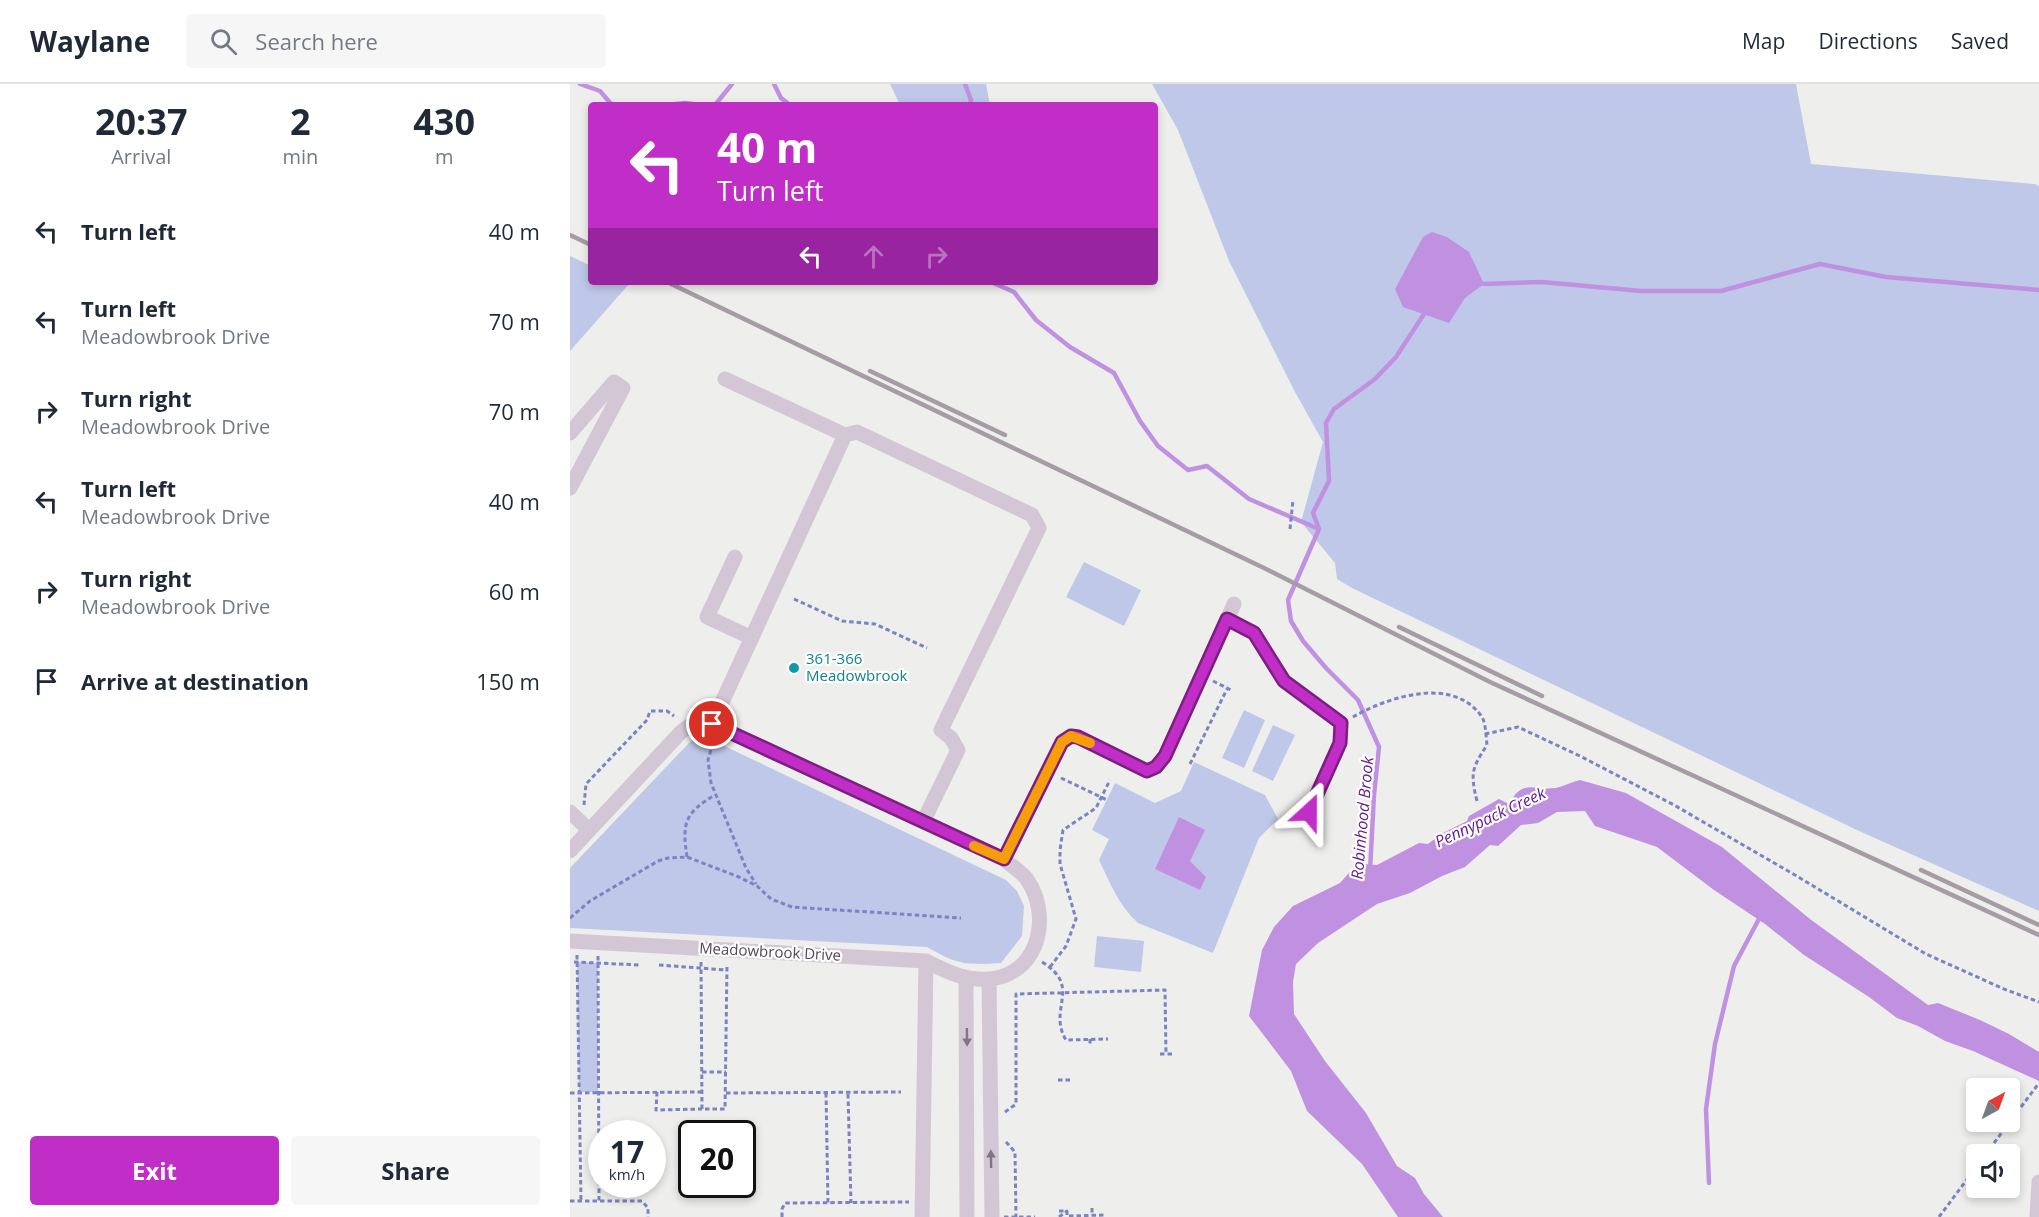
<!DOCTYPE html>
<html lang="en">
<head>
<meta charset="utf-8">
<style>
	body { margin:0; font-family:"Open Sans",sans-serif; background:#f6f6f7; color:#1f2937; height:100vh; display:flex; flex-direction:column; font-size:22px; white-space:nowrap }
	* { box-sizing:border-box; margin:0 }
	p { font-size:20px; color:#747a83 }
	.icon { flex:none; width:33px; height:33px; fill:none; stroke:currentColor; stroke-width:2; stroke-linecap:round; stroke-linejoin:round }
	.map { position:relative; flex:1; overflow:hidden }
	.details { display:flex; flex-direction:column; background:#fff; width:570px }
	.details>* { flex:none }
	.hud { position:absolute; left:18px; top:18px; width:570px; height:183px; border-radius:6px; box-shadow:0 3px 9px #0003; background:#c02ec7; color:#fff; overflow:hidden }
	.needle { width:39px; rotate:41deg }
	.fabs { position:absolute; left:1396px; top:994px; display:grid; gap:12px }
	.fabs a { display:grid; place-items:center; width:54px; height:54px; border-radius:6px; background:#fff; box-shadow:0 3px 9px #0003; font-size:30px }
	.speed { position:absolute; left:18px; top:1036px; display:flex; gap:12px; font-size:30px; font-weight:700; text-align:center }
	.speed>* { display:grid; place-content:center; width:78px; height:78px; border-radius:50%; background:#fff; box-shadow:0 3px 9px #0003; line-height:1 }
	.speed small { font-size:15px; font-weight:400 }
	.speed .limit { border:3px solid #111; border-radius:9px; background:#fff; color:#111 }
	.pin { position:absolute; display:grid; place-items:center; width:51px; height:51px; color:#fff; margin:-26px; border:3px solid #fff; border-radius:50%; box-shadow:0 2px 6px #0007 }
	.me { position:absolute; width:66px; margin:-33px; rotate:24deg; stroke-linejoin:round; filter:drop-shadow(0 0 4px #0008) }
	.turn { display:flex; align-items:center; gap:21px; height:126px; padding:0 30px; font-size:27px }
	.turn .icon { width:78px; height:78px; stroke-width:2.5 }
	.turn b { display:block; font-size:42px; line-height:51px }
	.lanes { display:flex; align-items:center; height:57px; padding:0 30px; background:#0003; justify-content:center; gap:30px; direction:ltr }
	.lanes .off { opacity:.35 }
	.eta { display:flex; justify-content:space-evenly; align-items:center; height:102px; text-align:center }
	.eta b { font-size:36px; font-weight:700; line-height:42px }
	.button { display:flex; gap:12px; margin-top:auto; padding:12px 30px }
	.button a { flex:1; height:69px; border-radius:6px; background:#c02ec7; color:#fff; font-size:24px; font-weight:700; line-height:69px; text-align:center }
	.button a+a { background:#f6f6f7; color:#1f2937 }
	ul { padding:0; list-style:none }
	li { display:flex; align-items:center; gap:18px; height:90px; padding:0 30px }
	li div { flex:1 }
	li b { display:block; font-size:22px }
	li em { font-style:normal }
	header { display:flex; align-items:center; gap:36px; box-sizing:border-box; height:84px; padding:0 30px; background:#fff; border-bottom:2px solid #e0e1e3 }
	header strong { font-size:28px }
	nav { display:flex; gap:33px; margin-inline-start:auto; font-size:21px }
	.search { width:420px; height:54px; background:#f6f6f7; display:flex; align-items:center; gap:15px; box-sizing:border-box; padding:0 21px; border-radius:6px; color:#747a83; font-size:22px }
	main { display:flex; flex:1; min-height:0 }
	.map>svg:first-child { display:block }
	.green { fill:#bfc8e8 }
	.water { fill:#c091e0 }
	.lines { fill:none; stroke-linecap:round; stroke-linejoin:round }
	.stream { stroke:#c091e0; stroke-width:4.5 }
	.path { stroke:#7c83c2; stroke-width:3; stroke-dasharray:4.5 3; stroke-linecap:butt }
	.minor { stroke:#d3c7d5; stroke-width:15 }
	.rail { stroke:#a59ca5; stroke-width:4.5 }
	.oneway { fill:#817483 }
	.route-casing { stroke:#7d1e81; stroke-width:15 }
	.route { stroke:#c02ec7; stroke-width:10 }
	.slow { stroke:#f59e0b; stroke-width:10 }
	.culture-dot { fill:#0f9aa8; stroke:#fff; stroke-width:2 }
	.labels { text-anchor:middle; stroke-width:4.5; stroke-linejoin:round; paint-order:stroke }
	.culture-label { font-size:15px; fill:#0d838f; stroke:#fff; text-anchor:start }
	.street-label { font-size:15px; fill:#554757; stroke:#fff }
	.water-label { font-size:16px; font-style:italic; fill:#641d94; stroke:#fff }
</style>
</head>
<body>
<header>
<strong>Waylane</strong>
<div class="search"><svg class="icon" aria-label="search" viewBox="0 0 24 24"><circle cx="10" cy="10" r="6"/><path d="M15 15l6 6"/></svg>Search here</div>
<nav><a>Map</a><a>Directions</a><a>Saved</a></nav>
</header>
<main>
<section class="details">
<div class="eta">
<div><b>20:37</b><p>Arrival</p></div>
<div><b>2</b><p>min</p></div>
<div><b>430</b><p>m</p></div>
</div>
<ul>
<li><svg class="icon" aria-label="left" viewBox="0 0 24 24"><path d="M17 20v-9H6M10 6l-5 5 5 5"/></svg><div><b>Turn left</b></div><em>40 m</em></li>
<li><svg class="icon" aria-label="left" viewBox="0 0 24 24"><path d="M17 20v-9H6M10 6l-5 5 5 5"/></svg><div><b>Turn left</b><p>Meadowbrook Drive</p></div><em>70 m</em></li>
<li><svg class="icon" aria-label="right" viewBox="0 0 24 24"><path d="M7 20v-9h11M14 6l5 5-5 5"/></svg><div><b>Turn right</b><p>Meadowbrook Drive</p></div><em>70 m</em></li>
<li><svg class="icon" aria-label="left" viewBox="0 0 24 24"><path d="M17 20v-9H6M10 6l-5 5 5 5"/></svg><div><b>Turn left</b><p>Meadowbrook Drive</p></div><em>40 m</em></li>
<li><svg class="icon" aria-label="right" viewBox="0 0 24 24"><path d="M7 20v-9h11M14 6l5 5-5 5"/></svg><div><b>Turn right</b><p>Meadowbrook Drive</p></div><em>60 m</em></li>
<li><svg class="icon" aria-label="arrive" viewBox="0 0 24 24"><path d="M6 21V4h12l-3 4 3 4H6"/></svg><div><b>Arrive at destination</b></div><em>150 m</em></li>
</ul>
<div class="button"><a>Exit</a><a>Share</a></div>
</section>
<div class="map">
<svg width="1469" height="1133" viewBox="0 0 1469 1133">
	<rect width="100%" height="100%" fill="#eeefec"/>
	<path class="green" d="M320 0H416L420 21H330Z
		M582 0H1226L1241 80 1465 100 1469 102V827L1289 747 782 504 767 495 765 479 731 438 753 358 725 308 659 177 608 46Z
		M0 172 21 182V198L60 199 0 267Z
		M514 478 571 506 554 542 496 513Z
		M674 626 695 636 674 684 652 674Z
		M703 641 725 651 703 697 682 687Z
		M132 653 146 658 436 796 447 807 454 822 452 852 431 879C395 881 388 881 357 863L0 844V784L118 660 125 654Z
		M624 678 695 711 708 735 689 754 643 869 568 839C549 822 540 799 529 776L539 755 522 746 545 699 585 719 611 707Z
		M527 852 574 857 571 888 524 883Z
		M7 878 28 879V1008H9Z"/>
	<path class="water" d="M862 148 877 153 899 168 914 200 895 214 879 239 833 223 825 205 853 153Z
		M1010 696 1056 709 1152 763 1240 835 1358 921 1368 919 1410 936 1439 950 1469 968V997L1403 967 1375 957 1348 942 1327 934 1299 913 1234 871 1195 840 1144 806 1087 763 1025 742 1015 727 987 728 968 739 951 741 928 762 920 761 895 783 872 792 840 809 807 820 748 859 726 880 723 898 724 930 755 977 796 1029 827 1082 845 1094 854 1110 873 1133H828L792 1080 737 1027 721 987 679 932 692 866 704 843 723 822 770 799 779 789 793 780 807 781 849 759 858 760 871 750 897 737 899 732 929 715 939 720C953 694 964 707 986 704 994 702 1002 698 1010 696Z
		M609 733 635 746 620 777 636 793 630 806 585 785Z"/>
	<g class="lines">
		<path class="stream" d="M10 0 30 7 42 21
			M204 0 211 14 220 21
			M395 0 401 16 400 21
			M96 21 115 19 131 21
			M145 21 162 0
			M421 198 444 208 466 236 500 263 544 289 570 337 588 362 618 386 637 382 679 415 749 445
			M914 200 972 198 1071 207H1151L1250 180 1316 193 1469 206
			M749 445 718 516 721 537 733 557 756 584 788 616 809 663 804 711 800 787
			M749 445 743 429 759 397 756 339 764 325 805 295 826 273 854 230
			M1139 1099 1136 1025 1145 960 1164 882 1190 833"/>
		<path class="path" d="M720 445 723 416
			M224 515 272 537 305 540 357 564
			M643 597 661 606
			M783 633C818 613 883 591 912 633 916 640 916 653 917 661 902 684 900 689 907 717
			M915 650 948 643 1010 672 1104 721 1225 791 1356 870 1434 905 1469 918
			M143 659 138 676 141 699 176 784 186 800
			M620 680 657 605
			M491 694 537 716
			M14 721 16 700 77 636 80 627H97L104 632
			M117 773C112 740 114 729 145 711
			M0 834 20 817 88 777 98 774 117 773 169 793 187 802 201 815 222 823 391 834
			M7 871 11 1117
			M28 872 29 1117
			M4 878 71 881
			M131 878 132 1025H155L157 880
			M472 878C513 903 477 925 496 956L538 955
			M89 881 156 886
			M480 883 496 862 506 835 490 780V766L493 746 526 724 540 696
			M520 955V962
			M590 970H603
			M132 988H156
			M488 996H503
			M87 1008 86 1026 132 1025
			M0 1009 132 1008
			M156 1009 331 1008
			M256 1009 258 1119
			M278 1010 281 1119
			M435 1028 446 1020V910L595 906 596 970
			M436 1058 445 1068 446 1133
			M1415 1071 1469 999
			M0 1117H72L78 1124V1133
			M522 1124V1131
			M489 1127H497V1132L536 1131
			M212 1133V1125L215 1119 339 1118
			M434 1133H465
			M489 1133 497 1127
			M1369 1133 1407 1082"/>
		<path class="minor" d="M155 295 275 351 287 348 462 431 469 444 371 646 381 654 388 666 353 738
			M0 349 44 298 53 304 0 404
			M165 473 137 533 182 554
			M657 535 684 549 714 597 771 639 770 659 739 728
			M142 640 275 351
			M0 728 19 746
			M0 767 111 648 119 642 142 640 434 775C441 782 453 788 458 797 480 830 471 885 426 894 400 899 379 889 356 877L0 857
			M434 775 492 658 501 653H508L577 687 586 683 595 672 664 520
			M396 894 397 1133
			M419 895 422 1133
			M352 1133 356 877
			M1467 1133 1469 1098"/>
		<path class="rail" d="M0 151 21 161
			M97 198 694 484 920 598 1469 851
			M300 287 435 351
			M829 543 972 612
			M1351 786 1469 841"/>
	</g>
	<defs><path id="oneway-solid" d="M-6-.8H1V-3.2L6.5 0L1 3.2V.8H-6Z" transform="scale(1.5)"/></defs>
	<g class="oneway">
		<use href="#oneway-solid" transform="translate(397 953) rotate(89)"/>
		<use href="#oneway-solid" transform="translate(421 1075) rotate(-91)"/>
	</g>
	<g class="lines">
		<g class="route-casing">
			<path id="route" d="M142 640 434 775 492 658 501 652 508 653 577 687 586 683 595 672 657 535 684 549 714 597 771 639 770 659 739 728"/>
		</g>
		<use href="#route" class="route"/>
		<path class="slow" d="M404 762 434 775 492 658 501 652 520 659"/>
	</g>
	<circle class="culture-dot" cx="224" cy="584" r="6"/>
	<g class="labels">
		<g class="culture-label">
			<text x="236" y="580">361-366<tspan x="236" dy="17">Meadowbrook</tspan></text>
		</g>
		<g class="street-label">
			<text transform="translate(200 868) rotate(3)" y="5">Meadowbrook Drive</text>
		</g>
		<g class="water-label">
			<text transform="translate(920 733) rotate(-25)" y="6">Pennypack Creek</text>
			<text transform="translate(792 734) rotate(-85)" y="6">Robinhood Brook</text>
		</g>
	</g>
</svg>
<div class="fabs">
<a><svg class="needle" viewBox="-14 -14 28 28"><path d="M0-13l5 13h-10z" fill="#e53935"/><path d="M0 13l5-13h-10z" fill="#747a83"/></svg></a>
<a><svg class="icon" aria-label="sound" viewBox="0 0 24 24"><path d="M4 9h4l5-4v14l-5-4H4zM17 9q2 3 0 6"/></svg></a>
</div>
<div class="speed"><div>17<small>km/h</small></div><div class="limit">20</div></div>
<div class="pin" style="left:142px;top:640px;background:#d93025"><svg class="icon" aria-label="arrive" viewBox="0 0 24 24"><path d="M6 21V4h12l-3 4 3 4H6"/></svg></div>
<svg class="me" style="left:739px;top:728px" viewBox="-20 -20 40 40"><path d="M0-17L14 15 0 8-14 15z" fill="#c02ec7" stroke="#fff" stroke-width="4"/></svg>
<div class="hud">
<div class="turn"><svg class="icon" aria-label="left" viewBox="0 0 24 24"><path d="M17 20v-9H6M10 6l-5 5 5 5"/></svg><div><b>40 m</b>Turn left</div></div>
<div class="lanes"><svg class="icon" aria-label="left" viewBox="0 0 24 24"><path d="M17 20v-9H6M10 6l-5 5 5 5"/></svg><svg class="icon off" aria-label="ahead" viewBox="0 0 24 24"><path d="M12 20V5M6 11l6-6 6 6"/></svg><svg class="icon off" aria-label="right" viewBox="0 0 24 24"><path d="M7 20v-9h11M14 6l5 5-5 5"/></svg></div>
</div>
</div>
</main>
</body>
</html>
